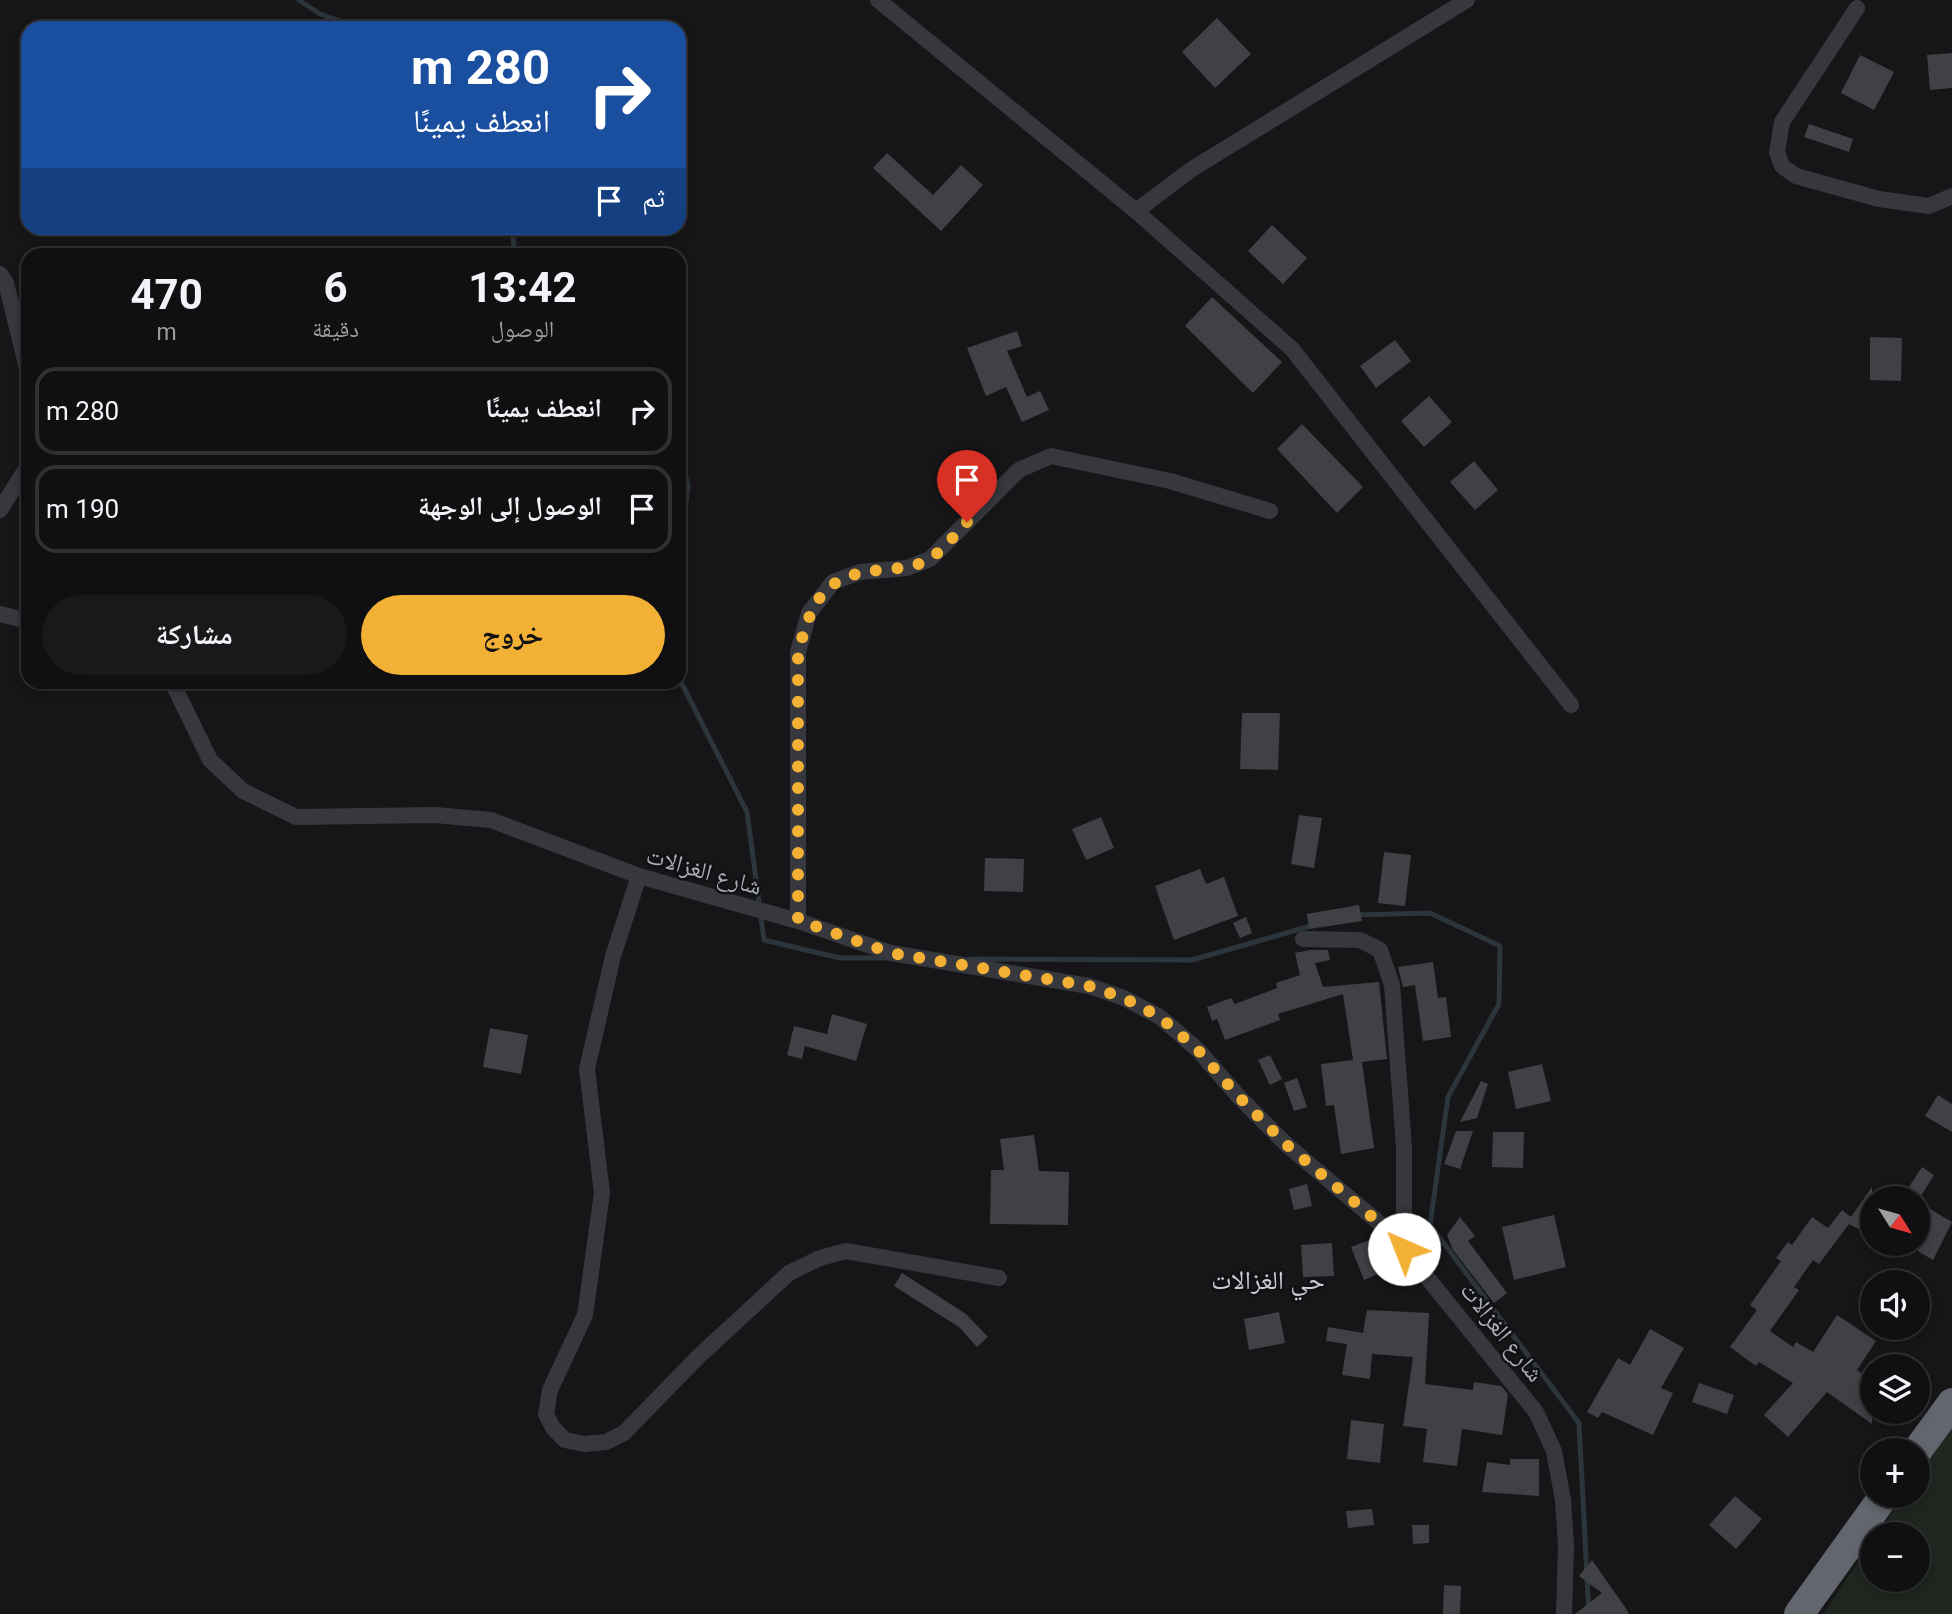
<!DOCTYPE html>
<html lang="ar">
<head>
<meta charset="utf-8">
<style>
	body { margin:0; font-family:Roboto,"Noto Naskh Arabic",sans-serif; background:#19191b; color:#f1f3f6; direction:rtl; height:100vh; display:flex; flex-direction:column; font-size:26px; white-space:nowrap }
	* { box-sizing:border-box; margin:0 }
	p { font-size:23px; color:#9c9d9f }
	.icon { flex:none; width:38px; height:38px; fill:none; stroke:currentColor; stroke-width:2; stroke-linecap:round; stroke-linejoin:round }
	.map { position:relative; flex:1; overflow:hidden; direction:ltr }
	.drawer { position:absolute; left:21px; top:248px; width:665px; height:441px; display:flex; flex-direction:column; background:#101012; border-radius:21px; box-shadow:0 4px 10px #0003,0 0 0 2px #303032; direction:rtl }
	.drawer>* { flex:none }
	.hud { position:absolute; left:21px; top:21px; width:665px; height:214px; border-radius:21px; box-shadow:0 4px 10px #0003,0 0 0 2px #303032; direction:rtl; background:#1a4fa0; color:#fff; overflow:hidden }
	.needle { width:46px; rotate:127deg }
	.buttons { position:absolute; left:1860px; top:1186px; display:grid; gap:14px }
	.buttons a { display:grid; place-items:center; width:70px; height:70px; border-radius:50%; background:#101012; box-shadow:0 4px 10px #0003,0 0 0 2px #303032; font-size:35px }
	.pin { position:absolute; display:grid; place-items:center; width:60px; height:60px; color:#fff; margin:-72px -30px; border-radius:50% 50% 50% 0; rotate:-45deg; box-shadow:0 0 7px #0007 }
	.pin .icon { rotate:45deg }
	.me { position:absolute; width:77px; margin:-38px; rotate:316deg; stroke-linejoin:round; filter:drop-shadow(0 0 5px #0008) }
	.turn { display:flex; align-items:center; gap:24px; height:147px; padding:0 21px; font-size:32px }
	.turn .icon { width:91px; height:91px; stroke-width:2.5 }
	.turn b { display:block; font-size:49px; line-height:60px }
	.then { display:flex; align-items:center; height:66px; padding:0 21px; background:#0003; gap:14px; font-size:26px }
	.eta { display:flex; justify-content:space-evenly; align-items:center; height:119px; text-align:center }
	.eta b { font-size:42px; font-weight:700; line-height:49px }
	.button { display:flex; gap:14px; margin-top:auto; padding:14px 21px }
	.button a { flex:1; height:80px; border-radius:42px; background:#f2b134; color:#111; font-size:28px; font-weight:700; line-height:80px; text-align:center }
	.button a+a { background:#19191b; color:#f1f3f6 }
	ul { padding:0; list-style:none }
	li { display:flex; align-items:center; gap:21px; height:88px; margin:0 14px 10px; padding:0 7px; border:4px solid #303032; border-radius:21px }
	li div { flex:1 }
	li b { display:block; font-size:26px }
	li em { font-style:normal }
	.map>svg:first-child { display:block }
	.green { fill:#1e261f }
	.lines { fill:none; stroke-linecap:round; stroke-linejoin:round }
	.stream { stroke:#2c353c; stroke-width:5 }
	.building { fill:#404145 }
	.street { stroke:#37383d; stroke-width:16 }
	.highway { stroke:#63666e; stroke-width:30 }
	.route { stroke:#f2b134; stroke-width:12; stroke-dasharray:0 21.6 }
	.labels { text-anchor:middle; stroke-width:5; stroke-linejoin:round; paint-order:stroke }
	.street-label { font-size:24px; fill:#a8adb8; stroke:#111113 }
	.neighbourhood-label { font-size:26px; fill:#c9ccd4; stroke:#111113 }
</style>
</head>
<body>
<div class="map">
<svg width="1952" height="1614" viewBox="0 0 1952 1614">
	<rect width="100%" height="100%" fill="#161618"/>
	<path class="green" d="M1952 1425V1614H1823L1872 1541V1580H1918V1535H1877L1903 1496H1918V1475Z"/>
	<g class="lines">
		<path class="stream" d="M299 0 320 14 361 28
			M512 228 515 256
			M679 454 688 485 679 559
			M679 678 747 812 764 940 840 958H889
			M1354 915 1430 913 1500 946 1499 1004 1448 1097 1430 1225 1579 1423 1589 1614
			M969 959 1192 960 1314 925"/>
	</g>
	<path class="building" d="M1217 18 1251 54 1215 88 1182 52Z
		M1952 53V88L1930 90 1927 55Z
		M1860 55 1894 72 1874 110 1841 93Z
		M1809 124 1853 139 1849 152 1804 137Z
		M887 153 933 195 961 165 983 185 941 231 873 168Z
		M1272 225 1307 258 1283 284 1248 251Z
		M1212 297 1282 362 1253 393 1185 326Z
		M1017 331 1022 346 1007 351 1027 397 1040 391 1049 410 1022 422 1006 387 986 396 967 348Z
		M1870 337 1902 338 1901 381 1870 380Z
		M1395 340 1411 361 1376 388 1360 366Z
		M1429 396 1452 422 1424 447 1401 421Z
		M1302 424 1363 487 1337 513 1277 449Z
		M1474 461 1498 490 1475 510 1450 482Z
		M1242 713H1280L1278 770 1240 769Z
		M1299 815 1322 818 1314 868 1291 864Z
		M1101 817 1114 848 1086 860 1072 829Z
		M1384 852 1411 855 1405 906 1378 903Z
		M985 858 1024 859 1023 892 984 891Z
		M1200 869 1206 884 1224 877 1238 916 1174 940 1155 886Z
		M1359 905 1362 921 1309 929 1307 914Z
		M1246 917 1252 933 1240 938 1233 923Z
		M1310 950H1328L1330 960 1315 963 1323 987 1379 982 1387 1059 1362 1062 1374 1148 1341 1154 1334 1105 1326 1106 1321 1064 1353 1060 1343 994 1278 1014 1280 1020 1225 1040 1217 1019 1212 1021 1207 1007 1231 998 1235 1004 1277 988 1276 983 1300 975 1295 953Z
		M1433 962 1438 998 1446 997 1451 1037 1423 1041 1415 985 1403 987 1398 967Z
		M832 1014 867 1024 856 1061 805 1046 802 1059 787 1055 794 1026 827 1034Z
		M490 1028 528 1035 521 1074 483 1067Z
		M1270 1055 1282 1079 1270 1085 1258 1060Z
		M1542 1064 1551 1101 1516 1109 1508 1072Z
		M1297 1078 1307 1107 1294 1111 1284 1083Z
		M1481 1081 1488 1084 1477 1118 1460 1122Z
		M1938 1095 1952 1104V1132L1925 1116Z
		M1456 1131H1473L1460 1169 1444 1164Z
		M1493 1132H1524L1523 1168 1492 1167Z
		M1034 1135 1039 1171 1069 1172 1068 1225 990 1224 991 1170H1004L1000 1139Z
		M1922 1167 1934 1175 1919 1199H1901Z
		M1307 1184 1312 1206 1294 1210 1289 1189Z
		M1872 1187V1236L1849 1224 1819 1264 1813 1260 1794 1287 1799 1290 1770 1331 1793 1347 1796 1342 1813 1352 1837 1315 1876 1341 1857 1370 1872 1382V1424L1827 1392 1788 1437 1764 1415 1793 1383 1759 1362 1756 1366 1730 1347 1757 1310 1750 1305 1781 1261 1776 1258 1788 1242 1792 1245 1812 1217 1828 1228 1842 1210 1851 1217Z
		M1925 1206 1952 1222 1933 1260 1918 1251V1219Z
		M1554 1215 1566 1267 1514 1280 1502 1227Z
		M1460 1217 1475 1236 1468 1241 1507 1293 1494 1303 1453 1250 1447 1235Z
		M1378 1237 1392 1268 1364 1280 1351 1247Z
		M1332 1243 1334 1276 1303 1277 1301 1245Z
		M902 1273 966 1314 988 1337 977 1347 959 1327 894 1286Z
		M1367 1310 1429 1313 1425 1384 1473 1390 1474 1382 1501 1386 1508 1394 1502 1435 1462 1429 1457 1466 1423 1462 1427 1429 1403 1426 1413 1357 1372 1354 1370 1379 1342 1375 1347 1344 1326 1341 1328 1327 1363 1333Z
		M1279 1312 1285 1343 1249 1350 1244 1319Z
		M1650 1329 1684 1348 1661 1388 1673 1393 1653 1435 1602 1412 1598 1418 1587 1412 1618 1358 1630 1365Z
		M1699 1383 1734 1395 1727 1414 1692 1402Z
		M1351 1420 1384 1424 1380 1463 1347 1459Z
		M1510 1459H1539V1496L1482 1492 1487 1462 1510 1465Z
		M1735 1496 1762 1519 1736 1549 1709 1525Z
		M1372 1509 1374 1525 1348 1528 1346 1511Z
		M1412 1525H1429V1543L1413 1544Z
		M1592 1560 1625 1607 1629 1614H1575L1602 1593 1579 1576Z
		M1444 1585 1461 1586 1460 1614H1443Z"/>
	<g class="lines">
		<path class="street" d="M878 0 1136 211 1292 349 1571 705
			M1857 8 1782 122 1777 152 1782 166 1796 176 1879 199 1929 206 1952 196
			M1136 211 1192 169 1467 0
			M0 274 6 283 28 372
			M0 510 28 466
			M0 614 28 621
			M172 682 210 760 243 791 296 817 435 815 491 820 639 876 798 921 891 953 1089 986 1124 998 1160 1017 1198 1050 1239 1097 1288 1146 1377 1221 1404 1249 1536 1412 1554 1451 1563 1500 1566 1545 1564 1614
			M639 876 613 956 587 1069 602 1193 585 1315 550 1390 546 1414 553 1428 565 1440 584 1444 606 1442 624 1433 698 1357 789 1273 820 1258 846 1251 999 1278
			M798 921V652L809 613 833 582 860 572 907 568 930 559 1019 470 1051 456 1170 481 1270 511
			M1303 939 1360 940 1380 950 1392 985 1404 1147V1249"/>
		<path class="highway" d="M1917 1451 1952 1403
			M1799 1614 1884 1496"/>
	</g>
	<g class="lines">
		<path class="route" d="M967 522C956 533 943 551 929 559 914 568 898 568 882 570 823 575 813 599 798 652V920L891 953 1089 986 1124 998 1160 1017 1198 1050 1239 1097 1288 1146 1377 1221 1404 1249"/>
	</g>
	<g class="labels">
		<g class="street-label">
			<text transform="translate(704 871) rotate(16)" y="8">شارع الغزالات</text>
			<text transform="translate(1502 1332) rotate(52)" y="8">شارع الغزالات</text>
		</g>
		<g class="neighbourhood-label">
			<text x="1268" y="1289">حي الغزالات</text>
		</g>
	</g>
</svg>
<div class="buttons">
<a><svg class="needle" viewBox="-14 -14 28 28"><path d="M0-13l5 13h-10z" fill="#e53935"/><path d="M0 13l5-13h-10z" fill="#9c9d9f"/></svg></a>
<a><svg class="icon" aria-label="sound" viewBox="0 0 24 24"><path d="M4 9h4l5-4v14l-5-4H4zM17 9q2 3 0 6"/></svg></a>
<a><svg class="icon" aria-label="layers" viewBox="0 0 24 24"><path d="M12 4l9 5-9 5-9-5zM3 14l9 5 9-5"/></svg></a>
<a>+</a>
<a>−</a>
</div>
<div class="pin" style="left:967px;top:522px;background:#d93025"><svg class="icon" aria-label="arrive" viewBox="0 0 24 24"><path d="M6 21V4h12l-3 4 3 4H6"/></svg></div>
<svg class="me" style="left:1404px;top:1249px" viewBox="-20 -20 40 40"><circle r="19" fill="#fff"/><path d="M0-13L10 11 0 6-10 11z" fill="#f2b134"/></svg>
<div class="hud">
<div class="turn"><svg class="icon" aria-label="right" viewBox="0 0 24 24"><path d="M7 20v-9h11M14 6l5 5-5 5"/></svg><div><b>280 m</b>انعطف يمينًا</div></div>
<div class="then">ثم<svg class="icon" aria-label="arrive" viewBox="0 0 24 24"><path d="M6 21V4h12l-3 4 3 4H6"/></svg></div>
</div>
<section class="drawer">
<div class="eta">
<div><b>13:42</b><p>الوصول</p></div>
<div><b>6</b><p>دقيقة</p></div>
<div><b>470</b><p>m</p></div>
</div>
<ul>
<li><svg class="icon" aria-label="right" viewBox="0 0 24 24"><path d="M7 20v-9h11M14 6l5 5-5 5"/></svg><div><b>انعطف يمينًا</b></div><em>280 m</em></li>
<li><svg class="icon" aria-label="arrive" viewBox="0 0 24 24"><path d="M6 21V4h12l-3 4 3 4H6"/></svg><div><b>الوصول إلى الوجهة</b></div><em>190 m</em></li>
</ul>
<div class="button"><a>خروج</a><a>مشاركة</a></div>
</section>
</div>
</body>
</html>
